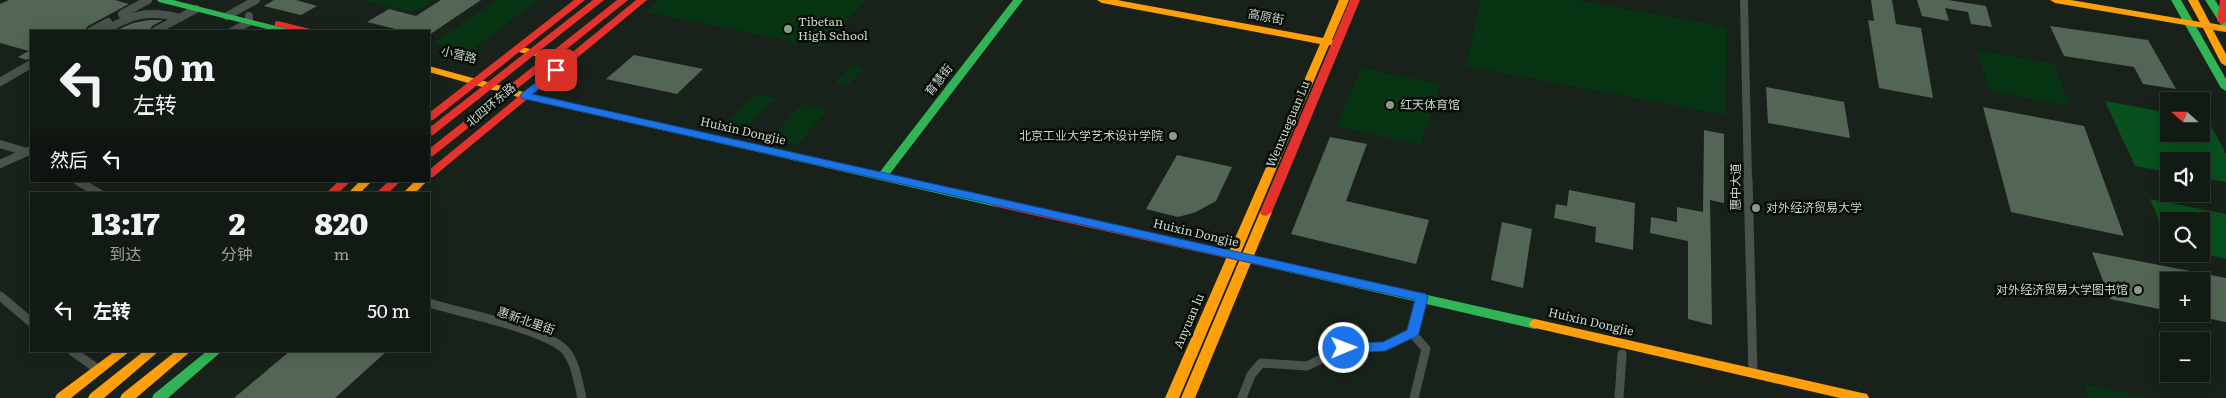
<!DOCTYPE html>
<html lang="zh">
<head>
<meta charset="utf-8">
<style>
	body { margin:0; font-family:Literata,"Noto Sans SC",serif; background:#1b231d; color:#f1f3f6; height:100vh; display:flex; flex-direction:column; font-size:19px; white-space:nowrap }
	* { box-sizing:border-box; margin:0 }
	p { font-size:16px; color:#9ca1a0 }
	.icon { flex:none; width:28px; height:28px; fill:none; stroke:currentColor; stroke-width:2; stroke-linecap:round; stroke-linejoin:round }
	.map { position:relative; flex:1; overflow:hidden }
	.sheet { position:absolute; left:30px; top:192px; width:400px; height:160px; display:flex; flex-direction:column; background:#121a14; border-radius:0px; box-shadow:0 2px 12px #0003,0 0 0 1px #313834 }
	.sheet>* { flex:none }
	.banner { position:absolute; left:30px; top:30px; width:400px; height:152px; border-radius:0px; box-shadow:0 2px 12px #0003,0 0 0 1px #313834; background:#121a14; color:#f1f3f6; overflow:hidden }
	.needle { width:32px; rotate:291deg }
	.tools { position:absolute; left:2160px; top:92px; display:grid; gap:10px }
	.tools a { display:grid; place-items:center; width:50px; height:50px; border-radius:0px; background:#121a14; box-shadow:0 2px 12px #0003,0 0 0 1px #313834; font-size:25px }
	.pin { position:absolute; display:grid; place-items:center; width:42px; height:42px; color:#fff; margin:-21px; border-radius:10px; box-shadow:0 2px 8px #0006 }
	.me { position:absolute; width:55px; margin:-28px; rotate:89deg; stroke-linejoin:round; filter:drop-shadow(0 0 4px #0008) }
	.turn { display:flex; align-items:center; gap:18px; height:105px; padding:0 20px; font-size:22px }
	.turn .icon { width:65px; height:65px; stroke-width:2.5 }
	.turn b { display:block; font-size:35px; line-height:42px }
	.then { display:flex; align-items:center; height:48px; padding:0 20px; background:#0003; gap:10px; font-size:19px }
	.eta { display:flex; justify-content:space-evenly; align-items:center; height:85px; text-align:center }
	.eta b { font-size:30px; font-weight:800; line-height:35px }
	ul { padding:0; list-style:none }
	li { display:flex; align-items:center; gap:15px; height:65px; padding:0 20px }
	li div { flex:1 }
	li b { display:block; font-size:19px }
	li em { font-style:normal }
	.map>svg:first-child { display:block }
	.green { fill:#073513 }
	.forest { fill:#08511e }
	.building { fill:#536656 }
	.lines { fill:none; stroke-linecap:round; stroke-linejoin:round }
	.street-far1 { stroke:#49524b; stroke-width:8 }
	.street { stroke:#49524b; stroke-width:9 }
	.fast { fill:#30b455; fill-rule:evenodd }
	.slow { fill:#ff9f0a; fill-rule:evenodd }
	.jam { fill:#e5322d; fill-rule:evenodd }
	.route { fill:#1a73e8; stroke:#114b97 }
	.poi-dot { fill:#8c978d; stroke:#060d07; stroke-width:2 }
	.labels { text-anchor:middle; stroke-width:5; stroke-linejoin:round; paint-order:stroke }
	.street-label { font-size:12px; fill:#cbd6cb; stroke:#060d07 }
	.poi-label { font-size:12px; fill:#cbd6cb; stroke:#060d07; text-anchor:start }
</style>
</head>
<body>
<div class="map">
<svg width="2226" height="398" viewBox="0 0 2226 398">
	<rect width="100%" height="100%" fill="#18221a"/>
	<path class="green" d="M362 0H433L414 12Z
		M497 0H538L470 51 434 43Z
		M660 0H866L822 47 646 12Z
		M1481 0H1575L1727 27 1726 115 1466 66Z
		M1977 51 2054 64 2070 106 1990 91Z
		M856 65 863 69 849 84H837V81L850 67Z
		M1361 68 1440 84 1421 145 1337 126Z
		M756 94 775 98 742 132 722 128Z
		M802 104 828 110 797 145 770 139Z
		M2084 384 2148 398H2089Z"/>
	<path class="forest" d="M2105 101 2169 113V134H2201V118L2208 120 2226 154V182L2201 178V161H2169V172L2135 166Z
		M2150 199 2226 214V259L2201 253V221H2169V244Z"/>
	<path class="building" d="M9 0H115L129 4 88 26 84 31H31V58L26 60 18 57 29 51 0 43V4Z
		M274 0H296L317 6 301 15 264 6Z
		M441 0H481L429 35V31H404L367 22 389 9 416 16Z
		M1871 0H1892L1896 24 1921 28 1933 98 1879 88 1868 20 1874 21Z
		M1917 0H1948L1986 6 1992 27 1971 24 1968 12 1945 8 1949 21 1922 16Z
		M149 20H163L152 26 149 31H115L133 23Z
		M2050 26 2148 40 2176 89 2143 84 2134 67 2064 56Z
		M634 55 703 69 677 94 606 79Z
		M1766 87 1844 102 1850 138 1768 123Z
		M1983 107 2084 126 2124 236 2011 212Z
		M1704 130 1724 134V203L1710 200 1712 325 1688 319V241L1650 233 1651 217 1677 222V207L1703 212Z
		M1330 137 1367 144 1346 201 1429 220 1416 264 1291 234Z
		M1177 155 1232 167 1216 201 1196 212 1178 217 1146 209Z
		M1569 190 1635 203 1633 250 1595 242 1596 227 1554 218 1556 204 1567 206Z
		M1502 222 1532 229 1523 288 1491 280Z
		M2092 252 2226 278V322L2201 317V281H2169V311L2110 299Z
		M290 351H387L335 398H234Z"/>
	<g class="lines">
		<path class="street-far1" d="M1744 0 1748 180
			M122 14 148 0
			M227 16 256 0
			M91 31 108 22
			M103 31C133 15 146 9 180 18
			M155 31 196 9
			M233 31 249 22V16
			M0 82 31 64
			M0 144 27 152
			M0 164 31 150"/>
		<path class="street" d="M1748 179 1753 373
			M78 181 100 194
			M0 296 31 322
			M429 303C458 312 549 330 566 351 576 364 578 382 582 398
			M72 351 99 370
			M1242 398 1251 375 1261 363 1307 366 1344 348 1385 346 1412 333
			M1414 398 1426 349 1412 333 1422 297
			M1619 398 1622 354"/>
		<path class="fast" d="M157 0H173L288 29 290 31H275L159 2Z
			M1013 0H1023L889 175 1001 200 1003 203 1001 206 997 207 679 134 674 131 679 128 879 173Z
			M2171 0H2181L2226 79V91L2221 88Z
			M2205 0H2215L2226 18V29L2223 28Z
			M1275 261 1535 319 1539 321 1541 324 1539 327 1535 329 1271 268 1269 265Z
			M207 351H222L168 398H152L154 394Z"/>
		<path class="slow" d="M1097 0H1117L1323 38 1339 0H1349L1332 40 1338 43 1336 45H1329L1179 398H1165L1320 44 1102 3Z
			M2050 0H2071L2200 22 2188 0H2198L2210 23 2226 26V32L2213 30 2226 54V66L2221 63 2203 28 2055 3Z
			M522 47 564 57 566 59 561 62 519 52 517 50 519 48Z
			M429 66 527 93 679 128 684 131 679 134 525 99 429 72Z
			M360 181H372L359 194H347Z
			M415 181H427L414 194H402Z
			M1266 208 1272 212 1195 398H1181L1260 212Z
			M1535 319 1862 393 1867 394 1869 398H1840L1531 327 1529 324 1531 321Z
			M115 351H130L71 398H55L57 394Z
			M144 351H159L104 398H88L90 394Z
			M176 351H191L136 398H120L122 394Z"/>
		<path class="jam" d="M574 0H585L433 120 429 121V113Z
			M593 0H604L433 135 429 136V128Z
			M617 0H628L433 156 429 157V149Z
			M636 0H647L433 177 429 178V170Z
			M1350 0H1360L1272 212 1266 216 1262 215 1260 212Z
			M2220 0H2226V22L2222 24 2217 21Z
			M278 21 310 29 312 31H296L275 26V22Z
			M339 181H351L337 194H325Z
			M389 181H401L387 194H375Z
			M997 199 1275 261 1281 265 1275 269 993 206 991 203 993 200Z"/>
	</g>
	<path class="route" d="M556 67 560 68V72L532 94 1426 294 1428 297 1419 333 1417 336 1385 351 1344 353 1340 351 1338 348 1340 344 1383 342 1407 330 1415 300 521 98V94Z"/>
	<g class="poi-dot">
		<circle cx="788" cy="29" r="5"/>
		<circle cx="1390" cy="105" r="5"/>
		<circle cx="1173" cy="136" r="5"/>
		<circle cx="1756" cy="208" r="5"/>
		<circle cx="2138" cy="290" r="5"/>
	</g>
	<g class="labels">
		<g class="street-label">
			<text transform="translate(1266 17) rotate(11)" y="4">高原街</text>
			<text transform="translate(459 55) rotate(14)" y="4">小营路</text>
			<text transform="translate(939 80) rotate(-52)" y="4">育慧街</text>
			<text transform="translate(491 105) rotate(-40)" y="4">北四环东路</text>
			<text transform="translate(1288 124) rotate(-67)" y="4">Wenxueguan Lu</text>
			<text transform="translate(743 131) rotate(13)" y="4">Huixin Dongjie</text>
			<text transform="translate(1736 187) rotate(-90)" y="4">惠中大道</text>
			<text transform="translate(1196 233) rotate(13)" y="4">Huixin Dongjie</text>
			<text transform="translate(526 321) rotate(19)" y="4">惠新北里街</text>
			<text transform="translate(1189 321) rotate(-67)" y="4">Anyuan lu</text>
			<text transform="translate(1591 322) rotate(13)" y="4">Huixin Dongjie</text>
		</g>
		<g class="poi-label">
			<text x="798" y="26">Tibetan<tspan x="798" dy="14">High School</tspan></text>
			<text x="1400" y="109">红天体育馆</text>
			<text x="1163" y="140" text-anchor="end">北京工业大学艺术设计学院</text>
			<text x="1766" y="212">对外经济贸易大学</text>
			<text x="2128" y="294" text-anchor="end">对外经济贸易大学图书馆</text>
		</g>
	</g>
</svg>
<div class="tools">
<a><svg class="needle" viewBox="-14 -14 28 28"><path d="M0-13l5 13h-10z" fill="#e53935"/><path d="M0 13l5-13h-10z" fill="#9ca1a0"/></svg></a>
<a><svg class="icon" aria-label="sound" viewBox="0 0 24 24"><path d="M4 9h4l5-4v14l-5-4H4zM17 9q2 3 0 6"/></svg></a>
<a><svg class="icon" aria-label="search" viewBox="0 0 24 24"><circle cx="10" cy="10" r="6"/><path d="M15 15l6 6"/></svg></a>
<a>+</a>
<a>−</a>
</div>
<div class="pin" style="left:556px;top:70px;background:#d93025"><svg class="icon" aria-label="arrive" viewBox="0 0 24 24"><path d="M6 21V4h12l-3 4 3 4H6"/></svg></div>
<svg class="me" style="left:1344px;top:348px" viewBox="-20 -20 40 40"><circle r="17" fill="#1a73e8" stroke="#fff" stroke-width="3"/><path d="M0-11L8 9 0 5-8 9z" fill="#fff"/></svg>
<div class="banner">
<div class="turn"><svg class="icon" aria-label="left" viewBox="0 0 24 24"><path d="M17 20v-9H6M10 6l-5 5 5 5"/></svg><div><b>50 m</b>左转</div></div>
<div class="then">然后<svg class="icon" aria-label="left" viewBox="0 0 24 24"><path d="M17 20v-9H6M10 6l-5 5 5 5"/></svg></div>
</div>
<section class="sheet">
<div class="eta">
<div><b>13:17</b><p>到达</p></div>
<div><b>2</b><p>分钟</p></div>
<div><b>820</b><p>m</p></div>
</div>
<ul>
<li><svg class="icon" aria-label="left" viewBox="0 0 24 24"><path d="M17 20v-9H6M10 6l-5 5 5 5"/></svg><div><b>左转</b></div><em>50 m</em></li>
</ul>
</section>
</div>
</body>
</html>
